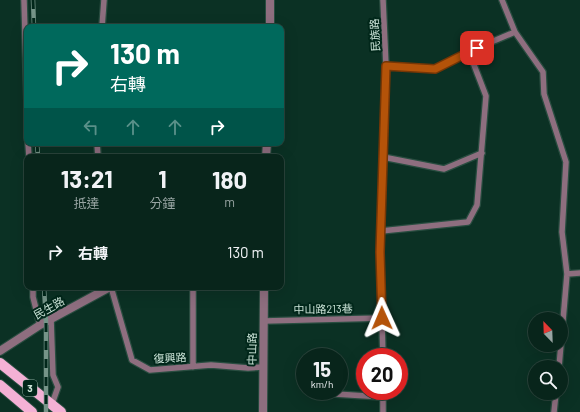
<!DOCTYPE html>
<html lang="zh-TW">
<head>
<meta charset="utf-8">
<style>
	body { margin:0; font-family:Barlow,"Noto Sans TC",sans-serif; background:#112d24; color:#f1f3f6; height:100vh; display:flex; flex-direction:column; font-size:15px; white-space:nowrap }
	* { box-sizing:border-box; margin:0 }
	p { font-size:13px; color:#98a5a3 }
	.icon { flex:none; width:22px; height:22px; fill:none; stroke:currentColor; stroke-width:2; stroke-linecap:round; stroke-linejoin:round }
	.map { position:relative; flex:1; overflow:hidden }
	.panel { position:absolute; left:24px; top:154px; width:260px; height:136px; display:flex; flex-direction:column; background:#08251b; border-radius:8px; box-shadow:0 4px 16px #0002,0 0 0 1px #29423a }
	.panel>* { flex:none }
	.guide { position:absolute; left:24px; top:24px; width:260px; height:122px; border-radius:8px; box-shadow:0 4px 16px #0002,0 0 0 1px #29423a; background:#00695c; color:#fff; overflow:hidden }
	.needle { width:26px; rotate:337deg }
	.controls { position:absolute; left:528px; top:312px; display:grid; gap:8px }
	.controls a { display:grid; place-items:center; width:40px; height:40px; border-radius:50%; background:#08251b; box-shadow:0 4px 16px #0002,0 0 0 1px #29423a; font-size:20px }
	.speed { position:absolute; left:296px; top:348px; display:flex; gap:8px; font-size:20px; font-weight:700; text-align:center }
	.speed>* { display:grid; place-content:center; width:52px; height:52px; border-radius:50%; background:#08251b; box-shadow:0 4px 16px #0002,0 0 0 1px #29423a; line-height:1 }
	.speed small { font-size:10px; font-weight:400 }
	.speed .limit { border:6px solid #d22; background:#fff; color:#111 }
	.pin { position:absolute; display:grid; place-items:center; width:34px; height:34px; color:#fff; margin:-17px; border-radius:8px; box-shadow:0 2px 6px #0006 }
	.me { position:absolute; width:44px; margin:-22px; rotate:359deg; stroke-linejoin:round; filter:drop-shadow(0 0 3px #0008) }
	.turn { display:flex; align-items:center; gap:14px; height:84px; padding:0 20px; font-size:18px }
	.turn .icon { width:52px; height:52px; stroke-width:2.5 }
	.turn b { display:block; font-size:28px; line-height:34px }
	.lanes { display:flex; align-items:center; height:38px; padding:0 20px; background:#0003; justify-content:center; gap:20px; direction:ltr }
	.lanes .off { opacity:.35 }
	.eta { display:flex; justify-content:space-evenly; align-items:center; height:68px; text-align:center }
	.eta b { font-size:24px; font-weight:700; line-height:28px }
	ul { padding:0; list-style:none }
	li { display:flex; align-items:center; gap:12px; height:60px; padding:0 20px }
	li div { flex:1 }
	li b { display:block; font-size:15px }
	li em { font-style:normal }
	.map>svg:first-child { display:block }
	.lines { fill:none; stroke-linecap:round; stroke-linejoin:round }
	.service-casing { stroke:#294d40; stroke-width:8 }
	.minor-casing { stroke:#294d40; stroke-width:10 }
	.tertiary-casing { stroke:#294d40; stroke-width:10 }
	.primary-casing { stroke:#294d40; stroke-width:12 }
	.service { stroke:#8e6e7f; stroke-width:5.5 }
	.minor { stroke:#8e6e7f; stroke-width:8 }
	.tertiary { stroke:#8e6e7f; stroke-width:8 }
	.primary { stroke:#f4b1d5; stroke-width:10 }
	.rail-casing { stroke:#759488; stroke-width:4.5 }
	.rail { stroke:#01271a; stroke-width:3; stroke-dasharray:9; stroke-linecap:butt }
	.route-casing { stroke:#753606; stroke-width:10 }
	.route { stroke:#b45309; stroke-width:7 }
	.labels { text-anchor:middle; stroke-width:4; stroke-linejoin:round; paint-order:stroke }
	.shield { fill:#01271a; stroke:#8daa9e; stroke-width:1 }
	.shield-label { font-size:10px; font-weight:bold; fill:#c9e2d6 }
	.street-label { font-size:11px; fill:#c9e2d6; stroke:#01271a }
</style>
</head>
<body>
<div class="map">
<svg width="580" height="412" viewBox="0 0 580 412">
	<rect width="100%" height="100%" fill="#0b3124"/>
	<g class="lines">
		<g class="service-casing">
			<path id="service" d="M24 0 27 101
				M502 0 515 32 543 72 544 94 566 162 562 232 567 274 559 367
				M102 27 104 0
				M386 66 435 69 477 48 515 32
				M28 143 29 157
				M97 143 98 157
				M383 157 444 169 482 153
				M381 231 468 222 477 205 486 96 469 52
				M567 274 580 273
				M33 287V297L40 325
				M111 287 132 360 150 370 211 365 248 368 263 367
				M193 287V367
				M51 319 53 375 58 387 52 404
				M264 321 382 318
				M383 357 380 252 386 66 383 0
				M383 391V412
				M335 394 383 397
				M554 412 556 393"/>
		</g>
		<g class="minor-casing">
			<path id="minor" d="M0 351 40 325 110 287"/>
		</g>
		<g class="tertiary-casing">
			<path id="tertiary" d="M270 27V0
				M266 157 267 143
				M263 412 264 287"/>
		</g>
		<g class="primary-casing">
			<path id="primary" d="M0 363 61 412
				M0 385 32 412"/>
		</g>
		<use href="#service" class="service"/>
		<use href="#minor" class="minor"/>
		<use href="#tertiary" class="tertiary"/>
		<use href="#primary" class="primary"/>
		<g class="rail-casing">
			<path id="rail" d="M33 0 34 27
				M37 143 38 157
				M44 287 46 322V412"/>
		</g>
		<use href="#rail" class="rail"/>
	</g>
	<g class="lines">
		<g class="route-casing">
			<path id="route" d="M382 318 380 252 386 66 435 69 477 48"/>
		</g>
		<use href="#route" class="route"/>
	</g>
	<g class="labels">
		<rect class="shield" x="23" y="380" width="14" height="16" rx="3"/>
		<g class="shield-label">
			<text x="30" y="392">3</text>
		</g>
		<g class="street-label">
			<text transform="translate(375 35) rotate(-93)" y="4">民族路</text>
			<text transform="translate(49 308) rotate(-29)" y="4">民生路</text>
			<text transform="translate(323 309) rotate(-1)" y="4">中山路213巷</text>
			<text transform="translate(252 349) rotate(-89)" y="4">中山路</text>
			<text transform="translate(170 358) rotate(-3)" y="4">復興路</text>
		</g>
	</g>
</svg>
<div class="controls">
<a><svg class="needle" viewBox="-14 -14 28 28"><path d="M0-13l5 13h-10z" fill="#e53935"/><path d="M0 13l5-13h-10z" fill="#98a5a3"/></svg></a>
<a><svg class="icon" aria-label="search" viewBox="0 0 24 24"><circle cx="10" cy="10" r="6"/><path d="M15 15l6 6"/></svg></a>
</div>
<div class="speed"><div>15<small>km/h</small></div><div class="limit">20</div></div>
<div class="pin" style="left:477px;top:48px;background:#d93025"><svg class="icon" aria-label="arrive" viewBox="0 0 24 24"><path d="M6 21V4h12l-3 4 3 4H6"/></svg></div>
<svg class="me" style="left:382px;top:318px" viewBox="-20 -20 40 40"><path d="M0-17L14 15 0 8-14 15z" fill="#b45309" stroke="#fff" stroke-width="4"/></svg>
<div class="guide">
<div class="turn"><svg class="icon" aria-label="right" viewBox="0 0 24 24"><path d="M7 20v-9h11M14 6l5 5-5 5"/></svg><div><b>130 m</b>右轉</div></div>
<div class="lanes"><svg class="icon off" aria-label="left" viewBox="0 0 24 24"><path d="M17 20v-9H6M10 6l-5 5 5 5"/></svg><svg class="icon off" aria-label="ahead" viewBox="0 0 24 24"><path d="M12 20V5M6 11l6-6 6 6"/></svg><svg class="icon off" aria-label="ahead" viewBox="0 0 24 24"><path d="M12 20V5M6 11l6-6 6 6"/></svg><svg class="icon" aria-label="right" viewBox="0 0 24 24"><path d="M7 20v-9h11M14 6l5 5-5 5"/></svg></div>
</div>
<section class="panel">
<div class="eta">
<div><b>13:21</b><p>抵達</p></div>
<div><b>1</b><p>分鐘</p></div>
<div><b>180</b><p>m</p></div>
</div>
<ul>
<li><svg class="icon" aria-label="right" viewBox="0 0 24 24"><path d="M7 20v-9h11M14 6l5 5-5 5"/></svg><div><b>右轉</b></div><em>130 m</em></li>
</ul>
</section>
</div>
</body>
</html>
